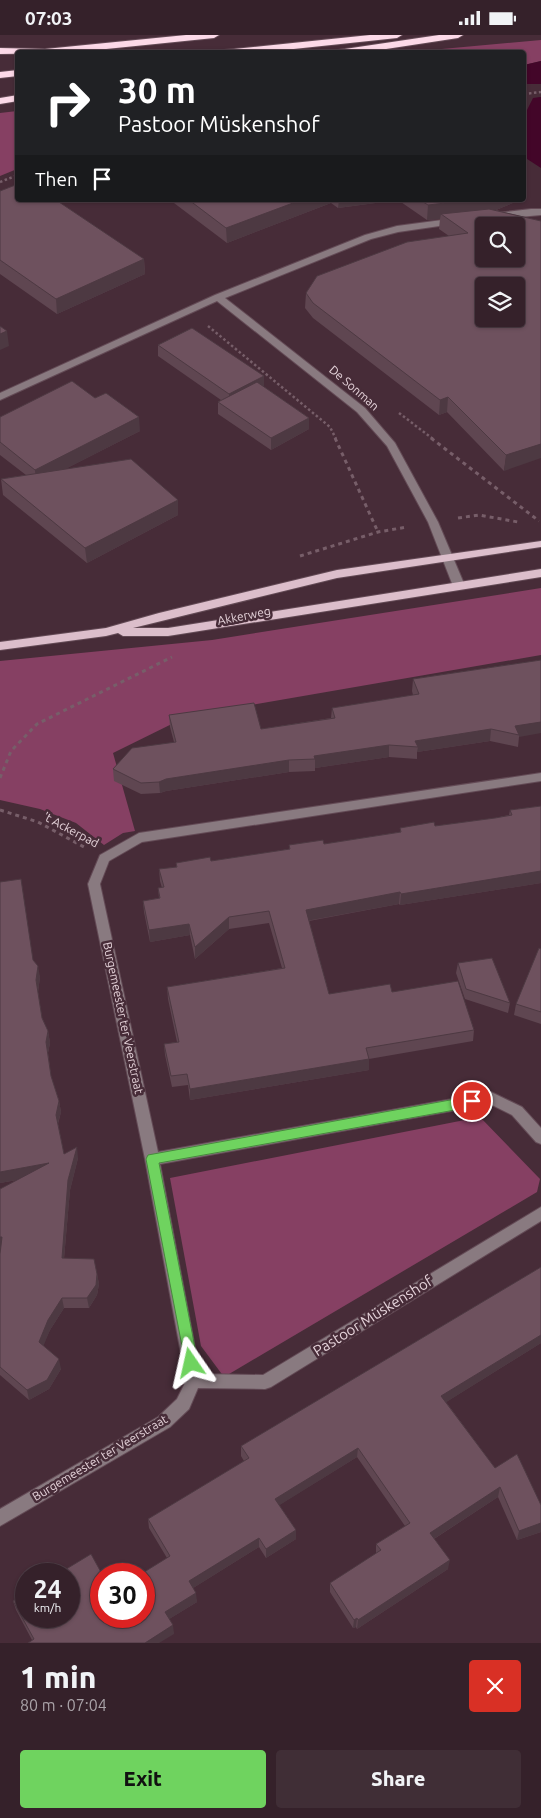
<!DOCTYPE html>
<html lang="en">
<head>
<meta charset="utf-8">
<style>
	body { margin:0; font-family:Ubuntu,sans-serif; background:#402e36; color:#f1f3f6; height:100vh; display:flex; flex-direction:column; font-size:19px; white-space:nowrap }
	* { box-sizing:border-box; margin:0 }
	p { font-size:16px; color:#aaa3a8 }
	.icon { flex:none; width:28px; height:28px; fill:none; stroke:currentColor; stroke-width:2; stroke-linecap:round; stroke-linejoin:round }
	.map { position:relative; height:1608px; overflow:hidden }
	.sheet { display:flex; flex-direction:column; background:#35212a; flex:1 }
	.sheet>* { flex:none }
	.top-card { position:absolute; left:15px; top:15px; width:511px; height:152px; border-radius:5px; box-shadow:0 1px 4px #0004,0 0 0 1px #4f3e47; background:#202124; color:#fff; overflow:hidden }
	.buttons { position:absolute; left:475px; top:182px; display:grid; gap:10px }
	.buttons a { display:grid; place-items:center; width:50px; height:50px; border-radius:5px; background:#35212a; box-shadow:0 1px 4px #0004,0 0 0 1px #4f3e47; font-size:25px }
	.speed { position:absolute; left:15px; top:1528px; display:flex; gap:10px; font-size:25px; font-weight:700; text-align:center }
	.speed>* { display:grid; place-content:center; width:65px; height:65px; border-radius:50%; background:#35212a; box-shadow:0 1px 4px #0004,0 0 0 1px #4f3e47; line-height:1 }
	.speed small { font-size:12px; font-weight:400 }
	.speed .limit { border:8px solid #d22; background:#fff; color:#111 }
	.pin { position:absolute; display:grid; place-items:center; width:42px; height:42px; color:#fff; margin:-21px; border:2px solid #fff; border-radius:50%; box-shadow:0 1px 5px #0007 }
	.me { position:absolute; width:55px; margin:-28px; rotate:349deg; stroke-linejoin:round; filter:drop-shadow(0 0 4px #0008) }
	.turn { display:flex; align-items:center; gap:18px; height:105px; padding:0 20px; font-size:22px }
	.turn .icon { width:65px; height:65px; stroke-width:2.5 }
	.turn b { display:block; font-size:35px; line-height:42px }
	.then { display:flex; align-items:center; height:48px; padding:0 20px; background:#0003; gap:10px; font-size:19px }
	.round { display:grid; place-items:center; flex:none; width:52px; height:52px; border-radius:5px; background:#402e36 }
	.overview { display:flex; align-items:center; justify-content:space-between; height:85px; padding:0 20px }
	h1 { font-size:30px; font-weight:800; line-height:38px }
	.action { display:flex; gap:10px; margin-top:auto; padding:10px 20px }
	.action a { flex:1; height:58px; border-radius:5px; background:#6fd35f; color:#111; font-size:20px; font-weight:800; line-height:58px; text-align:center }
	.action a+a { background:#402e36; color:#f1f3f6 }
	.status { display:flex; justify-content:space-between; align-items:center; height:35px; padding:0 25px; background:#35212a; direction:ltr }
	.status svg { height:14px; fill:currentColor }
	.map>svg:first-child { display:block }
	.green { fill:#864063 }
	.water { fill:#430629 }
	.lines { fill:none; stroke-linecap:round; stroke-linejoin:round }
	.minor-casing { stroke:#634a55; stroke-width:2 }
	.major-casing { stroke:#634a55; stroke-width:2 }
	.highway-casing { stroke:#634a55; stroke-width:2 }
	.path-far1 { stroke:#775e69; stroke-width:2.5; stroke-dasharray:2.5 2.5; stroke-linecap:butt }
	.path { stroke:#775e69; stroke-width:3; stroke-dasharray:4 4; stroke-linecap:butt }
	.minor { fill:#897a80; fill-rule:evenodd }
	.major { fill:#dcbecb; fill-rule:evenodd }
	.highway { fill:#fcd9e8; fill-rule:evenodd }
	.wall { fill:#5f4651 }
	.shaded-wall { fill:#4d3942 }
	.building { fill:#6e515e; stroke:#4d3942; fill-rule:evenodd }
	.route { fill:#6fd35f; stroke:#48893e }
	.labels { text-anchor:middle; stroke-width:5; stroke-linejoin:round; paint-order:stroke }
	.street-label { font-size:12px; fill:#e5d3da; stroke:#472c38 }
	.near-street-label { font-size:15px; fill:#e5d3da; stroke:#472c38 }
</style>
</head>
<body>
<div class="status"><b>07:03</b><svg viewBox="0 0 49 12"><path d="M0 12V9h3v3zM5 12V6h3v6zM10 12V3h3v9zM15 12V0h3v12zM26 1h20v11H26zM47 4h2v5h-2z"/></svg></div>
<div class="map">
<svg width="541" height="1608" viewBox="0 0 541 1608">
	<rect width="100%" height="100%" fill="#472c38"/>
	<path class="green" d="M541 5V26L524 30V18L409 17Z
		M17 76V134L0 141V78Z
		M541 553V620L188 681 113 718 135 796 123 798 104 810 76 788 40 774 0 765V626L212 605Z
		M480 1082 540 1144 537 1157 224 1342 201 1311 170 1143Z"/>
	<path class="water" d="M541 26V49H524V30Z
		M540 62H541V133L524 122V81L533 63Z"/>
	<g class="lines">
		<g class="minor-casing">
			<path id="minor" d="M531 174H541V180L496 184 492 181 496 178Z
				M457 183 461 186 460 188 398 197 371 204 225 263 365 373 395 408 438 487 465 551 463 554H455L453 551 428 487 387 411 357 377 217 266 0 365V358L215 260 365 200 397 191Z
				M541 738V746L142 807 109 826 100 849 158 1117 491 1057 522 1072 541 1093V1109L536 1107 512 1080 490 1069 160 1129 200 1339 263 1340 541 1172V1186L271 1352 265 1354 198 1353 189 1374 170 1392 0 1491V1474L158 1382 177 1364 186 1346 145 1124 88 849 100 820 139 798Z"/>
		</g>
		<g class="major-casing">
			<path id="major" d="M541 506V512L337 543 133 593H168L541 534V542L168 601H123L118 598 106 601 0 615V607L106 593 159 578 337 535Z"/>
		</g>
		<g class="highway-casing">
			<path id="highway" d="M186 0H219L214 3 67 18 0 19V13L45 14Z
				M370 0H402L397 3 256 18H220L224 15Z
				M439 0H463L458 3 360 18H334L338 15Z
				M18 35V41L0 43V37Z
				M18 60V66L0 69V63Z"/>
		</g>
		<path class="path-far1" d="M524 59 541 57
			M0 147 18 140
			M106 165 110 168
			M208 291 330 392 336 404
			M399 378 433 404"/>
		<path class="path" d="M335 403 378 497
			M431 403 539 486
			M458 483 479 480 518 487
			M300 521 378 497 407 492
			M0 743 11 716 37 689 172 622
			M0 775 38 787 84 812"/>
		<use href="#minor" class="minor"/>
		<use href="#major" class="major"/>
		<use href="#highway" class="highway"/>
	</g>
	<path class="wall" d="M0 156 144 224 145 239 57 279 0 239Z
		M170 165H520L496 175 541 186 504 436 447 377 439 380 313 283 305 273 306 258 449 201 439 194 440 184 427 185 398 165 338 173 331 168 227 208Z
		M158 310 264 341V352L309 383V394L271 415 218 379V367L221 365 158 321Z
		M0 382 140 396 65 434 178 465V480L87 528 3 460 1 444 26 440 0 420Z
		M541 625 519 702 518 712 490 706 417 717V724L389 722 315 733V736L289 737 166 756 160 758 141 759 114 746 113 734 174 707 170 692 169 680 261 694 331 683 332 673 413 660 412 656 413 644Z
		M541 771V848L400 870 399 869 309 886 329 959 392 957 474 995 473 1006 369 1024V1035L190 1065 188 1050 172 1052 165 1020 164 1009 177 1007 168 964 167 952 282 933 269 888 229 894 195 924 190 900 150 907 144 877 143 866 159 863 158 853H162L160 846 159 834 176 832V828L211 826 289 814V810L324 809 400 797V793L435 791 495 783 509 780 510 775Z
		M0 847 40 942 38 957 42 983 48 996 50 1008 48 1018 51 1041 59 1066 61 1077 58 1089 64 1119 78 1123 70 1155 64 1224 97 1239 99 1249 97 1260 89 1273H64L50 1295 43 1310 61 1334 49 1354 29 1365 0 1340V1219L1 1213H0V1154L17 1145 0 1148Z
		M541 914V989L514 980 516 969Z
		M458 928 510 968 508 978 465 964 456 938Z
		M541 1232V1308L446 1367 495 1433 541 1470V1497L517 1505 498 1462 434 1504 448 1534 357 1594 356 1592 353 1593 330 1557V1548L376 1519V1509L405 1491 357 1422 279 1470 296 1495V1504L266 1523 259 1512 193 1553 197 1567 169 1584 174 1599 32 1605 16 1575 13 1566 101 1581 167 1523 149 1493 148 1484 244 1426 241 1421V1411Z"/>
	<path class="shaded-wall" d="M526 148 524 163V149Z
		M301 165H331V168L227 208 226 193Z
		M339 165H398L338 173Z
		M471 165H520L491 177 441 179 440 184 427 185 428 170Z
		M144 224 145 239 57 279 56 264Z
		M7 296 9 311 0 315V299Z
		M264 341V353L229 371V359Z
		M448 362 447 377 439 380 440 365Z
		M139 382 140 396 36 449 35 435Z
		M309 383V394L271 415V403Z
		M541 409V423L504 436 506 420Z
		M178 465V480L87 528 85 513Z
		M541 687V698L519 702V700L515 691Z
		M491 694 490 706 417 717 418 712 415 706Z
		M389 710V722L315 733V724L314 721Z
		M289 725V737L166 756 160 758 159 747 166 744Z
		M541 836V848L400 870 401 859Z
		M400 857 399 869 306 886V875Z
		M229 882V894L195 924V912Z
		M189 889 190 900 150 907 149 895Z
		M38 931 40 942 38 957 36 945Z
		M48 996 50 1008 48 1018 46 1007Z
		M369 1024V1035L190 1065V1054Z
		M59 1066 61 1077 57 1091 56 1080Z
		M77 1112 78 1123 70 1155 63 1234 62 1223 68 1145Z
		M49 1128 50 1139 0 1148V1137Z
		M0 1202H2L5 1212 0 1213Z
		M97 1239 99 1249 97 1260 89 1273 87 1263Z
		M62 1263 64 1273 50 1295 41 1317 39 1307 48 1285Z
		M541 1300V1308L440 1371 441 1361Z
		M59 1324 61 1334 49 1354 29 1365 27 1355Z
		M358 1413 357 1422 275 1473V1464Z
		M500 1452 498 1462 429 1507 430 1498Z
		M541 1488V1497L517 1505 519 1496Z
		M296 1495V1504L266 1523V1514Z
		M259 1503V1512L190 1555 189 1546Z
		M450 1525 448 1534 357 1594 358 1585Z
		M196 1558 197 1567 166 1586 165 1577Z
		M357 1583 356 1592 353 1593 354 1585Z
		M173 1590 174 1599 159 1608H145Z"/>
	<path class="building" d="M18 149V165H56L144 224 56 264 0 225V156Z
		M189 165H301L226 193Z
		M420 165H471L428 170Z
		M489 174 541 186V409L506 420 448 362 440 365 313 268 306 258 317 241 407 207 468 198 441 179ZM484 191H516V224H484ZM484 251H516V284H484Z
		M0 291 7 296 0 299Z
		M192 293 264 341 229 359 158 310Z
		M72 346 95 363 106 358 139 382 35 435 0 407V382Z
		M257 347 309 383 271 403 218 367Z
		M131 424 178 465 85 513 1 444Z
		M541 625V687L515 691 519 700 491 694 415 706 418 712 389 710 314 721 315 724 289 725 166 744 159 747 141 748 113 734 132 713 176 707 169 680 254 668 261 694 335 683 332 673 419 659 413 644Z
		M541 771V836L401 859 400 857 306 875 329 959 390 949 392 957 458 946 474 995 366 1013 369 1024 190 1054 187 1039 171 1041 164 1009 179 1007 167 952 285 933 269 876 229 882 195 912 189 889 149 895 143 866 160 863 158 853 164 852 159 834 177 832 176 828 210 822 211 826 290 814 289 810 323 805 324 809 401 797 400 793 434 787 435 791 495 783 512 780 510 775Z
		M21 844 33 925 38 931 36 945 42 983 48 996 46 1007 51 1041 59 1066 56 1080 64 1119 77 1112 68 1145 62 1223 94 1224 97 1239 96 1250 87 1263H62L48 1285 39 1307 59 1324 47 1345 27 1355 0 1332V1219L2 1202H0V1154L49 1128 0 1137V847Z
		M539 913 541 914V977L516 969Z
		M492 923 510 968 466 954 458 928Z
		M541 1232V1300L441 1361 495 1433 517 1419 541 1470V1488L519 1496 500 1452 430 1498 450 1525 358 1585 357 1583 354 1585 330 1548 381 1515 376 1509 410 1488 358 1413 275 1464 296 1495 266 1514 259 1503 189 1546 196 1558 165 1577 173 1590 145 1608H28L34 1604 13 1566 26 1558V1581H69V1539H58L91 1519 102 1539H101V1581H144V1539H141L170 1521 148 1484 249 1423 241 1411Z"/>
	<path class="route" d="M472 1061 477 1063 478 1066 477 1070 472 1072 159 1128 198 1328 196 1332 191 1334 186 1332 146 1124 148 1120Z"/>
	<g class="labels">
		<g class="street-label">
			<text transform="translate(354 353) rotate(41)" y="4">De Sonman</text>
			<text transform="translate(244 581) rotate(-11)" y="4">Akkerweg</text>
			<text transform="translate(71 795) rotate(28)" y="4">'t Ackerpad</text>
			<text transform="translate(123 983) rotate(78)" y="4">Burgemeester ter Veerstraat</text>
			<text transform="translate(100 1423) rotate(-31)" y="4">Burgemeester ter Veerstraat</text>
		</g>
		<g class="near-street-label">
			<text transform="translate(373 1281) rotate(-32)" y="5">Pastoor Müskenshof</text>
		</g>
	</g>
</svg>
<div class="buttons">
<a><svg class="icon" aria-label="search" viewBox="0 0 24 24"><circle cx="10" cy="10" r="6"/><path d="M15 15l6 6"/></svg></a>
<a><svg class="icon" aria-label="layers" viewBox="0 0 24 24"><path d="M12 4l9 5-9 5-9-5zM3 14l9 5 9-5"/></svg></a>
</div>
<div class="speed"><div>24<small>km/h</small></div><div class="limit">30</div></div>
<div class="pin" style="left:472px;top:1066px;background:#d93025"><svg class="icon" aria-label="arrive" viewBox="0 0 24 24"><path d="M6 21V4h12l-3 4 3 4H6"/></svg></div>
<svg class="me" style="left:191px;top:1328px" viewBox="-20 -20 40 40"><path d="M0-17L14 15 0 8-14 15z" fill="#6fd35f" stroke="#fff" stroke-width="4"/></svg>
<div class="top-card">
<div class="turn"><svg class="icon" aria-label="right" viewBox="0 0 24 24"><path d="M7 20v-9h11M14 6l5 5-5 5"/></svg><div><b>30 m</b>Pastoor Müskenshof</div></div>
<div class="then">Then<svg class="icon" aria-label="arrive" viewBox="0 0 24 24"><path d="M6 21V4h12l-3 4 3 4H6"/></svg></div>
</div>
</div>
<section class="sheet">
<div class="overview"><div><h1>1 min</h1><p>80 m · 07:04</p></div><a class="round" style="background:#d93025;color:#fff"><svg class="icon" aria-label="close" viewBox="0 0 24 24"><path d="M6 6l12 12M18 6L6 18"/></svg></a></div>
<div class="action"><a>Exit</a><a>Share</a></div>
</section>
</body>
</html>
